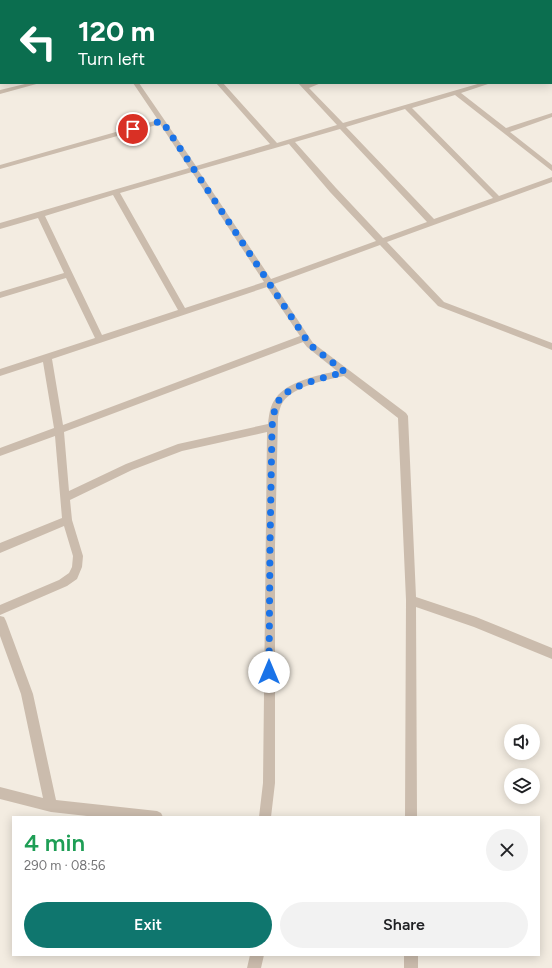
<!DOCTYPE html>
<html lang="en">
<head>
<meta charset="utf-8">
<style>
	body { margin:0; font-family:Figtree,sans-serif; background:#f2f2f2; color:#202124; height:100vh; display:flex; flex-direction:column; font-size:15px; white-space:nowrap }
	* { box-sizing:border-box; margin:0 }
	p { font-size:13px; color:#757577 }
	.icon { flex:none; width:22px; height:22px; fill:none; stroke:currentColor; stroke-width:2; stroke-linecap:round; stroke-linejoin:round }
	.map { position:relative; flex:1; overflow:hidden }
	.side { position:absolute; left:12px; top:816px; width:528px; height:140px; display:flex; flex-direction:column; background:#fff; border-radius:0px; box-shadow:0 2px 10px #0003 }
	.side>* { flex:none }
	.hud { position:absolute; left:0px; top:0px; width:552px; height:84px; box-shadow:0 2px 10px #0003; background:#0b6e4f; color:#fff; overflow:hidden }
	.tools { position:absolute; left:504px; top:724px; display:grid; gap:8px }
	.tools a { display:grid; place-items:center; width:36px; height:36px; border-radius:50%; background:#fff; box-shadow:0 2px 10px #0003; font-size:20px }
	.pin { position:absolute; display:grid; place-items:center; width:34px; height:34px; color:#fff; margin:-17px; border:2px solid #fff; border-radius:50%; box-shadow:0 1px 4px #0007 }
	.me { position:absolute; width:44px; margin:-22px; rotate:0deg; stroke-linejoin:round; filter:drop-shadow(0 0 3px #0008) }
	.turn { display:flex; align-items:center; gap:14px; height:84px; padding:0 12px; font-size:18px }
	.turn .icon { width:52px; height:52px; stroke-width:2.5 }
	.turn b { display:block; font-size:28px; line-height:34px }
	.round { display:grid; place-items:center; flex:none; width:42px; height:42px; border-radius:21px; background:#f2f2f2 }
	.head { display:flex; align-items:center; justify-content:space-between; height:68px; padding:0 12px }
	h1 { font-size:24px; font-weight:600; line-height:30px; color:#1e9e55 }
	.action { display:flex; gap:8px; margin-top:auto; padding:8px 12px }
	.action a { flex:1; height:46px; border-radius:24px; background:#0f766e; color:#fff; font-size:16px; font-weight:600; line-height:46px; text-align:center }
	.action a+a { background:#f2f2f2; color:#202124 }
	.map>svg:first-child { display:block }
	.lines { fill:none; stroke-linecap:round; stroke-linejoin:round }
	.minor { fill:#cbbcad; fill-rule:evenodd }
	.route { stroke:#1a73e8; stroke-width:7; stroke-dasharray:0 12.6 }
</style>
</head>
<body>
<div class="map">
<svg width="552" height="968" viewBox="0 0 552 968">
	<rect width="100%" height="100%" fill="#f3ece1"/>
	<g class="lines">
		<path class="minor" d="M114 0H121L122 1H115Z
			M372 0H378L379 1H373Z
			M437 0H444L445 1H438Z
			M509 0H515L516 1H510Z
			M551 16H552L551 21Z
			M551 62H552L551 67Z
			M29 83H40L0 94V90Z
			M133 83H139L196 166 270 144 216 83H223L277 143 337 125 298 83 306 84 321 83 309 88 343 123 481 83H491L461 93 506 128 552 113V117L510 132 552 165V171L455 95 412 108 499 196 552 177V182L387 242 444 302 552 343V350L438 306 380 245 274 284 313 343 406 413 408 416 416 597 476 617 552 648V659L474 627 416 607 417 817H405L406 600 398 418 344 376C326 380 294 386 283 402 280 406 279 412 278 417L275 546V783L271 817H259L263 783 267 432 182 451 132 470 70 500 72 520 83 556 82 567 77 579 67 586 0 615V605L59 580 69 573 72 567 73 556 64 526 0 553V543L62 518 55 436 0 456V448L54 428 43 362 0 376V369L95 338 66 278 0 298V292L64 273 38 218 0 229V223L189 168 160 124 0 169V165L158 120ZM405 109 493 198 434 219 346 127ZM340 129 427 222 383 238 336 188 295 142ZM289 144 330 192 376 241 271 279 198 170ZM192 172 264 282 185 308 120 193ZM113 195 178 310 102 335 45 216ZM267 287 300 336 63 425 52 359ZM303 342 307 347 337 371C319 375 286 382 276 398 270 405 269 415 268 424L178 444 126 464 69 491 64 432Z
			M0 616 4 617 6 621 33 694 56 800 157 811 161 813 163 817H96L51 812 0 799V787L43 798 21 694 0 636Z
			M250 955H264L261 968H247Z
			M404 955H418V968H404Z"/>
	</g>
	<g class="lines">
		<path class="route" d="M133 129 162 121 310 345 345 372C329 376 287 386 279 400 274 408 273 418 272 427L270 546 269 672"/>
	</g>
</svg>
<div class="tools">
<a><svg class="icon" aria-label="sound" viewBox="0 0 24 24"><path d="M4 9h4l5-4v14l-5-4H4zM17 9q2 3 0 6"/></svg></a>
<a><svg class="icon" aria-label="layers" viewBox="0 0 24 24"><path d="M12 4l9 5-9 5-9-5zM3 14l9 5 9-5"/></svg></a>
</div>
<div class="pin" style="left:133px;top:129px;background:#d93025"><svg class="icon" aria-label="arrive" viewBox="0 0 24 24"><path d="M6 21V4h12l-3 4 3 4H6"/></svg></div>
<svg class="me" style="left:269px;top:672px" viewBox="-20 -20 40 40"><circle r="19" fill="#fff"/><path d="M0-13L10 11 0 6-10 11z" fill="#1a73e8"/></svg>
<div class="hud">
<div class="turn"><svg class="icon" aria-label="left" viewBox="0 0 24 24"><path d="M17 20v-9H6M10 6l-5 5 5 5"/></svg><div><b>120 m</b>Turn left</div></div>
</div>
<section class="side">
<div class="head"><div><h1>4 min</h1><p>290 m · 08:56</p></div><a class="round"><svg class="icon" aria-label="close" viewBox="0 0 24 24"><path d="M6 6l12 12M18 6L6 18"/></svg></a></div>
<div class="action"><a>Exit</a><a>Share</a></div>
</section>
</div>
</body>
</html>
